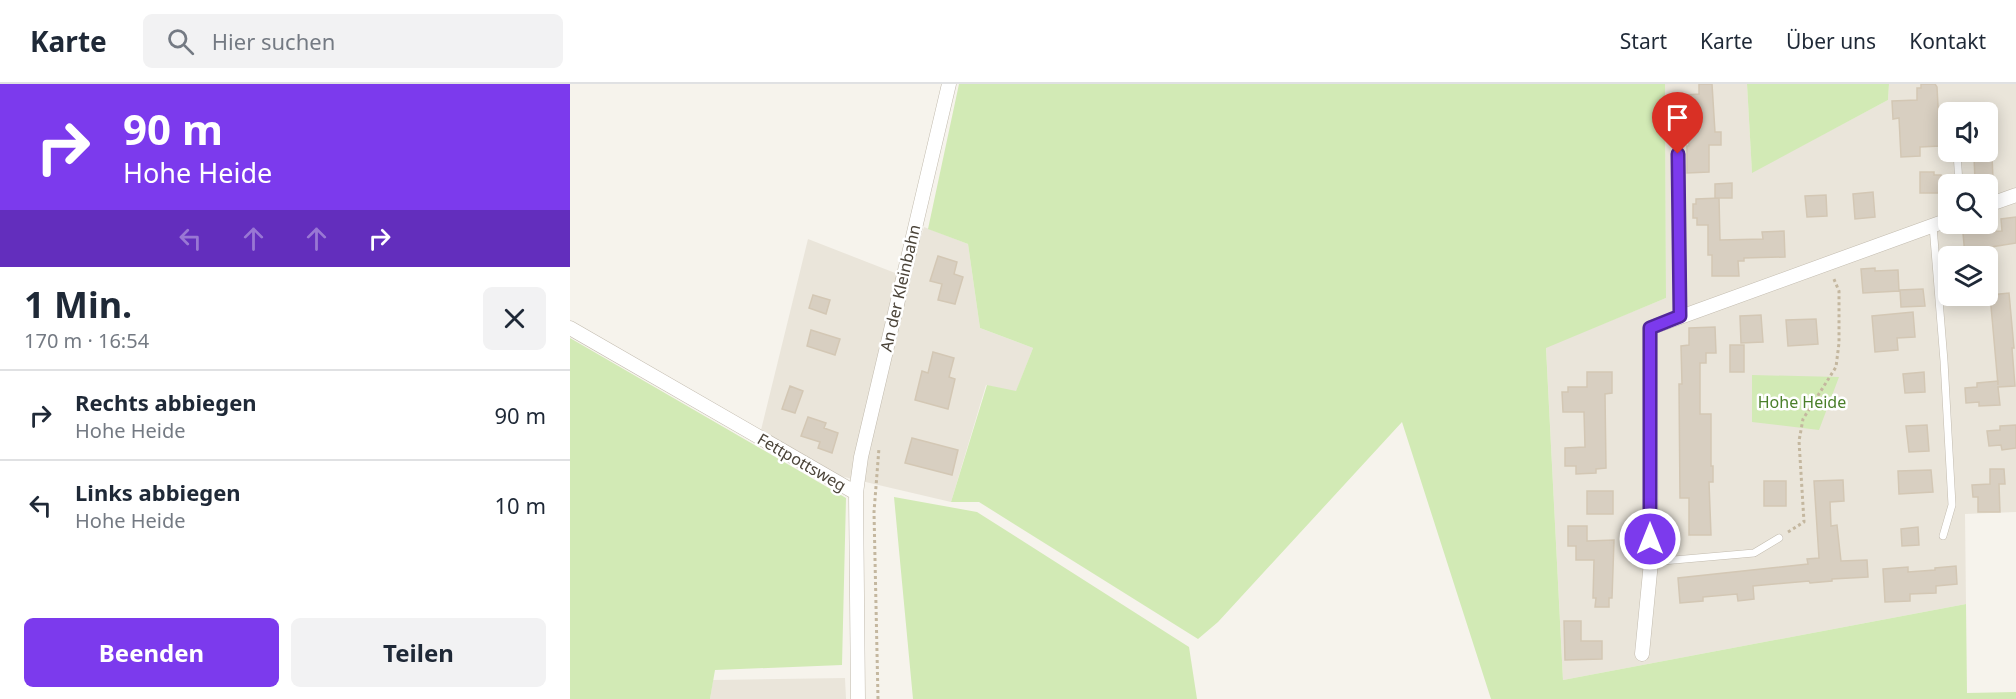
<!DOCTYPE html>
<html lang="de">
<head>
<meta charset="utf-8">
<style>
	body { margin:0; font-family:"Noto Sans",sans-serif; background:#f2f2f3; color:#1f2937; height:100vh; display:flex; flex-direction:column; font-size:22px; white-space:nowrap }
	* { box-sizing:border-box; margin:0 }
	p { font-size:20px; color:#747a83 }
	.icon { flex:none; width:33px; height:33px; fill:none; stroke:currentColor; stroke-width:2; stroke-linecap:round; stroke-linejoin:round }
	.map { position:relative; flex:1; overflow:hidden }
	.side { display:flex; flex-direction:column; background:#fff; width:570px }
	.side>* { flex:none }
	.guide { background:#7c3aed; color:#fff; overflow:hidden }
	.fabs { position:absolute; left:1368px; top:18px; display:grid; gap:12px }
	.fabs a { display:grid; place-items:center; width:60px; height:60px; border-radius:9px; background:#fff; box-shadow:0 3px 15px #0003; font-size:30px }
	.pin { position:absolute; display:grid; place-items:center; width:51px; height:51px; color:#fff; margin:-62px -26px; border-radius:50% 50% 50% 0; rotate:-45deg; box-shadow:0 0 6px #0007 }
	.pin .icon { rotate:45deg }
	.me { position:absolute; width:66px; margin:-33px; rotate:0deg; stroke-linejoin:round; filter:drop-shadow(0 0 4px #0008) }
	.turn { display:flex; align-items:center; gap:21px; height:126px; padding:0 24px; font-size:27px }
	.turn .icon { width:78px; height:78px; stroke-width:2.5 }
	.turn b { display:block; font-size:42px; line-height:51px }
	.lanes { display:flex; align-items:center; height:57px; padding:0 24px; background:#0003; justify-content:center; gap:30px; direction:ltr }
	.lanes .off { opacity:.35 }
	.round { display:grid; place-items:center; flex:none; width:63px; height:63px; border-radius:9px; background:#f2f2f3 }
	.overview { display:flex; align-items:center; justify-content:space-between; height:102px; padding:0 24px }
	h1 { font-size:36px; font-weight:700; line-height:45px }
	.action { display:flex; gap:12px; margin-top:auto; padding:12px 24px }
	.action a { flex:1; height:69px; border-radius:9px; background:#7c3aed; color:#fff; font-size:24px; font-weight:700; line-height:69px; text-align:center }
	.action a+a { background:#f2f2f3; color:#1f2937 }
	ul { padding:0; list-style:none }
	li { display:flex; align-items:center; gap:18px; height:90px; padding:0 24px; border-top:2px solid #e0e1e3 }
	li div { flex:1 }
	li b { display:block; font-size:22px }
	li em { font-style:normal }
	header { display:flex; align-items:center; gap:36px; box-sizing:border-box; height:84px; padding:0 30px; background:#fff; border-bottom:2px solid #e0e1e3 }
	header strong { font-size:28px }
	nav { display:flex; gap:33px; margin-inline-start:auto; font-size:21px }
	.search { width:420px; height:54px; background:#f2f2f3; display:flex; align-items:center; gap:15px; box-sizing:border-box; padding:0 21px; border-radius:9px; color:#747a83; font-size:22px }
	main { display:flex; flex:1; min-height:0 }
	.map>svg:first-child { display:block }
	.residential { fill:#eae5da; fill-rule:evenodd }
	.green { fill:#d2eab5 }
	.building { fill:#d8cfc1; stroke:#d3c7b4; stroke-width:1.5 }
	.lines { fill:none; stroke-linecap:round; stroke-linejoin:round }
	.lane-casing { stroke:#c2bbae; stroke-width:8 }
	.street-casing { stroke:#c2bbae; stroke-width:15 }
	.path { stroke:#c4b79f; stroke-width:3; stroke-dasharray:3 3; stroke-linecap:butt }
	.lane { stroke:#fff; stroke-width:7 }
	.street { stroke:#fff; stroke-width:14 }
	.route-casing { stroke:#51269a; stroke-width:15 }
	.route { stroke:#7c3aed; stroke-width:10 }
	.labels { text-anchor:middle; stroke-width:5; stroke-linejoin:round; paint-order:stroke }
	.street-label { font-size:16px; fill:#4b4439; stroke:#fff }
	.park-label { font-size:16px; fill:#4a7f2a; stroke:#fff }
</style>
</head>
<body>
<header>
<strong>Karte</strong>
<div class="search"><svg class="icon" aria-label="search" viewBox="0 0 24 24"><circle cx="10" cy="10" r="6"/><path d="M15 15l6 6"/></svg>Hier suchen</div>
<nav><a>Start</a><a>Karte</a><a>Über uns</a><a>Kontakt</a></nav>
</header>
<main>
<section class="side">
<div class="guide">
<div class="turn"><svg class="icon" aria-label="right" viewBox="0 0 24 24"><path d="M7 20v-9h11M14 6l5 5-5 5"/></svg><div><b>90 m</b>Hohe Heide</div></div>
<div class="lanes"><svg class="icon off" aria-label="left" viewBox="0 0 24 24"><path d="M17 20v-9H6M10 6l-5 5 5 5"/></svg><svg class="icon off" aria-label="ahead" viewBox="0 0 24 24"><path d="M12 20V5M6 11l6-6 6 6"/></svg><svg class="icon off" aria-label="ahead" viewBox="0 0 24 24"><path d="M12 20V5M6 11l6-6 6 6"/></svg><svg class="icon" aria-label="right" viewBox="0 0 24 24"><path d="M7 20v-9h11M14 6l5 5-5 5"/></svg></div>
</div>
<div class="overview"><div><h1>1 Min.</h1><p>170 m · 16:54</p></div><a class="round"><svg class="icon" aria-label="close" viewBox="0 0 24 24"><path d="M6 6l12 12M18 6L6 18"/></svg></a></div>
<ul>
<li><svg class="icon" aria-label="right" viewBox="0 0 24 24"><path d="M7 20v-9h11M14 6l5 5-5 5"/></svg><div><b>Rechts abbiegen</b><p>Hohe Heide</p></div><em>90 m</em></li>
<li><svg class="icon" aria-label="left" viewBox="0 0 24 24"><path d="M17 20v-9H6M10 6l-5 5 5 5"/></svg><div><b>Links abbiegen</b><p>Hohe Heide</p></div><em>10 m</em></li>
</ul>
<div class="action"><a>Beenden</a><a>Teilen</a></div>
</section>
<div class="map">
<svg width="1446" height="615" viewBox="0 0 1446 615">
	<rect width="100%" height="100%" fill="#f6f3ec"/>
	<path class="residential" d="M1095 0H1177L1182 88 1318 16 1319 0H1446V428L1395 430 1396 520 993 596 976 263 1096 214ZM1378 28H1418V68H1378ZM1378 100H1418V140H1378ZM1378 172H1418V212H1378Z
		M354 143 398 160 410 244 463 264 446 308 416 301 381 418 270 392 191 346 238 155 338 194Z
		M275 594 276 615H140L143 596Z"/>
	<path class="green" d="M389 0H1095L1096 214 976 264 993 596 1396 520 1397 609 1446 608V615H921L832 338 648 538 628 555 409 418H381L417 301 446 307 463 264 410 244 398 160 358 145Z
		M1177 0H1319L1318 16 1182 89Z
		M0 254 276 414 272 581 145 586 140 615H0Z
		M1182 291 1269 293 1249 346 1182 338Z
		M324 413 407 428 619 563 627 615H343Z"/>
	<path class="building" d="M1129 0H1142L1145 48H1151V61H1139V88L1117 89V62H1119L1116 11 1129 10Z
		M1351 0H1365L1367 3 1370 62 1350 63V72L1331 73 1329 34 1323 35 1322 17 1347 16V4H1351Z
		M1422 72 1423 95 1405 96 1404 73Z
		M1350 88H1364V91H1371V109H1350Z
		M1162 99V114H1145V100Z
		M1303 108 1305 133 1285 135 1283 110Z
		M1256 111 1257 132 1237 133 1235 112Z
		M1149 114 1150 156 1193 155 1192 148 1214 147 1215 173 1174 174V177H1168L1169 192H1142V171H1138V141H1127V134H1123V120H1126V115Z
		M1446 133V159L1415 164V172H1395L1393 149 1432 147 1431 135Z
		M368 172 387 178 384 190 393 193 385 220 368 216 372 200 360 197Z
		M1305 184V187L1328 186 1329 207 1293 209 1291 185Z
		M1353 205 1355 222 1331 223 1330 206Z
		M1439 209 1444 264H1442L1445 302 1428 303 1430 321 1409 322V318L1396 319 1395 304 1407 303V299L1428 297V301L1420 211Z
		M243 211 260 216 256 230 239 224Z
		M1343 228 1345 253 1327 254 1328 266 1305 268 1302 232Z
		M1191 231 1193 258 1171 259 1170 232Z
		M1246 235 1248 260 1218 262 1216 236Z
		M1145 243 1146 269H1136V279H1130V330H1141V382H1143V398H1139L1141 451H1119V414H1110L1109 300H1112L1111 262 1119 261V244Z
		M241 246 270 255 265 271 237 262Z
		M1160 261H1174V288H1160Z
		M363 268 384 274 379 293 385 295 378 325 345 316 352 287 358 289Z
		M1017 288H1042V309L1035 310 1036 384 1026 385V389L1006 390V382H995V364L1015 363 1014 328H993L992 308H998V303H1017Z
		M1354 288 1355 308 1335 309 1333 290Z
		M220 302 233 307 225 329 212 325Z
		M238 333 256 339 254 344 268 349 262 369 248 364 250 358 231 352Z
		M1357 341 1359 367 1339 368 1336 342Z
		M1446 341V364L1432 366 1431 361 1419 362 1417 347 1430 346V342Z
		M342 354 388 366 382 391 335 379Z
		M1420 385H1434L1435 400H1429L1430 428H1408V413H1403L1402 401 1420 400Z
		M1361 386 1363 408 1329 410 1328 387Z
		M1273 396 1274 417 1260 418 1261 442 1267 441 1271 477 1297 476 1298 493 1262 495V497L1240 499 1239 497 1183 502 1184 515 1168 517 1167 510 1133 513V517L1110 519 1108 494 1238 480 1237 475 1249 474 1244 397Z
		M1194 397H1216V422H1194Z
		M1017 407H1043V430H1017Z
		M998 442H1017V457L1044 456 1042 514H1039V523H1025L1026 514H1023L1024 476H1006V462H998Z
		M1348 443 1349 461 1332 462 1331 445Z
		M1386 482 1387 500 1366 502V509L1340 510V517L1315 518 1313 485 1338 483V488L1365 486V484Z
		M994 537H1011V557H1032V575L995 576Z"/>
	<g class="lines">
		<g class="lane-casing">
			<path id="lane" d="M1108 47 1110 232
				M1387 68 1389 100
				M1363 142 1374 277 1382 421 1373 452
				M1081 478 1184 469 1209 454"/>
		</g>
		<g class="street-casing">
			<path id="street" d="M1418 121 1446 111
				M0 244 286 409
				M1072 570 1081 478 1080 244 1378 136
				M288 615 286 409 291 373 379 0"/>
		</g>
		<path class="path" d="M1218 448 1234 438 1229 357 1233 335 1266 283 1269 259V207L1263 193
			M308 615 304 428 309 364"/>
		<use href="#lane" class="lane"/>
		<use href="#street" class="street"/>
	</g>
	<g class="lines">
		<g class="route-casing">
			<path id="route" d="M1080 455V244L1110 232 1108 70"/>
		</g>
		<use href="#route" class="route"/>
	</g>
	<g class="labels">
		<g class="street-label">
			<text transform="translate(330 204) rotate(-77)" y="6">An der Kleinbahn</text>
			<text transform="translate(232 378) rotate(30)" y="6">Fettpottsweg</text>
		</g>
		<g class="park-label">
			<text x="1232" y="324">Hohe Heide</text>
		</g>
	</g>
</svg>
<div class="fabs">
<a><svg class="icon" aria-label="sound" viewBox="0 0 24 24"><path d="M4 9h4l5-4v14l-5-4H4zM17 9q2 3 0 6"/></svg></a>
<a><svg class="icon" aria-label="search" viewBox="0 0 24 24"><circle cx="10" cy="10" r="6"/><path d="M15 15l6 6"/></svg></a>
<a><svg class="icon" aria-label="layers" viewBox="0 0 24 24"><path d="M12 4l9 5-9 5-9-5zM3 14l9 5 9-5"/></svg></a>
</div>
<div class="pin" style="left:1108px;top:70px;background:#d93025"><svg class="icon" aria-label="arrive" viewBox="0 0 24 24"><path d="M6 21V4h12l-3 4 3 4H6"/></svg></div>
<svg class="me" style="left:1080px;top:455px" viewBox="-20 -20 40 40"><circle r="17" fill="#7c3aed" stroke="#fff" stroke-width="3"/><path d="M0-11L8 9 0 5-8 9z" fill="#fff"/></svg>
</div>
</main>
</body>
</html>
